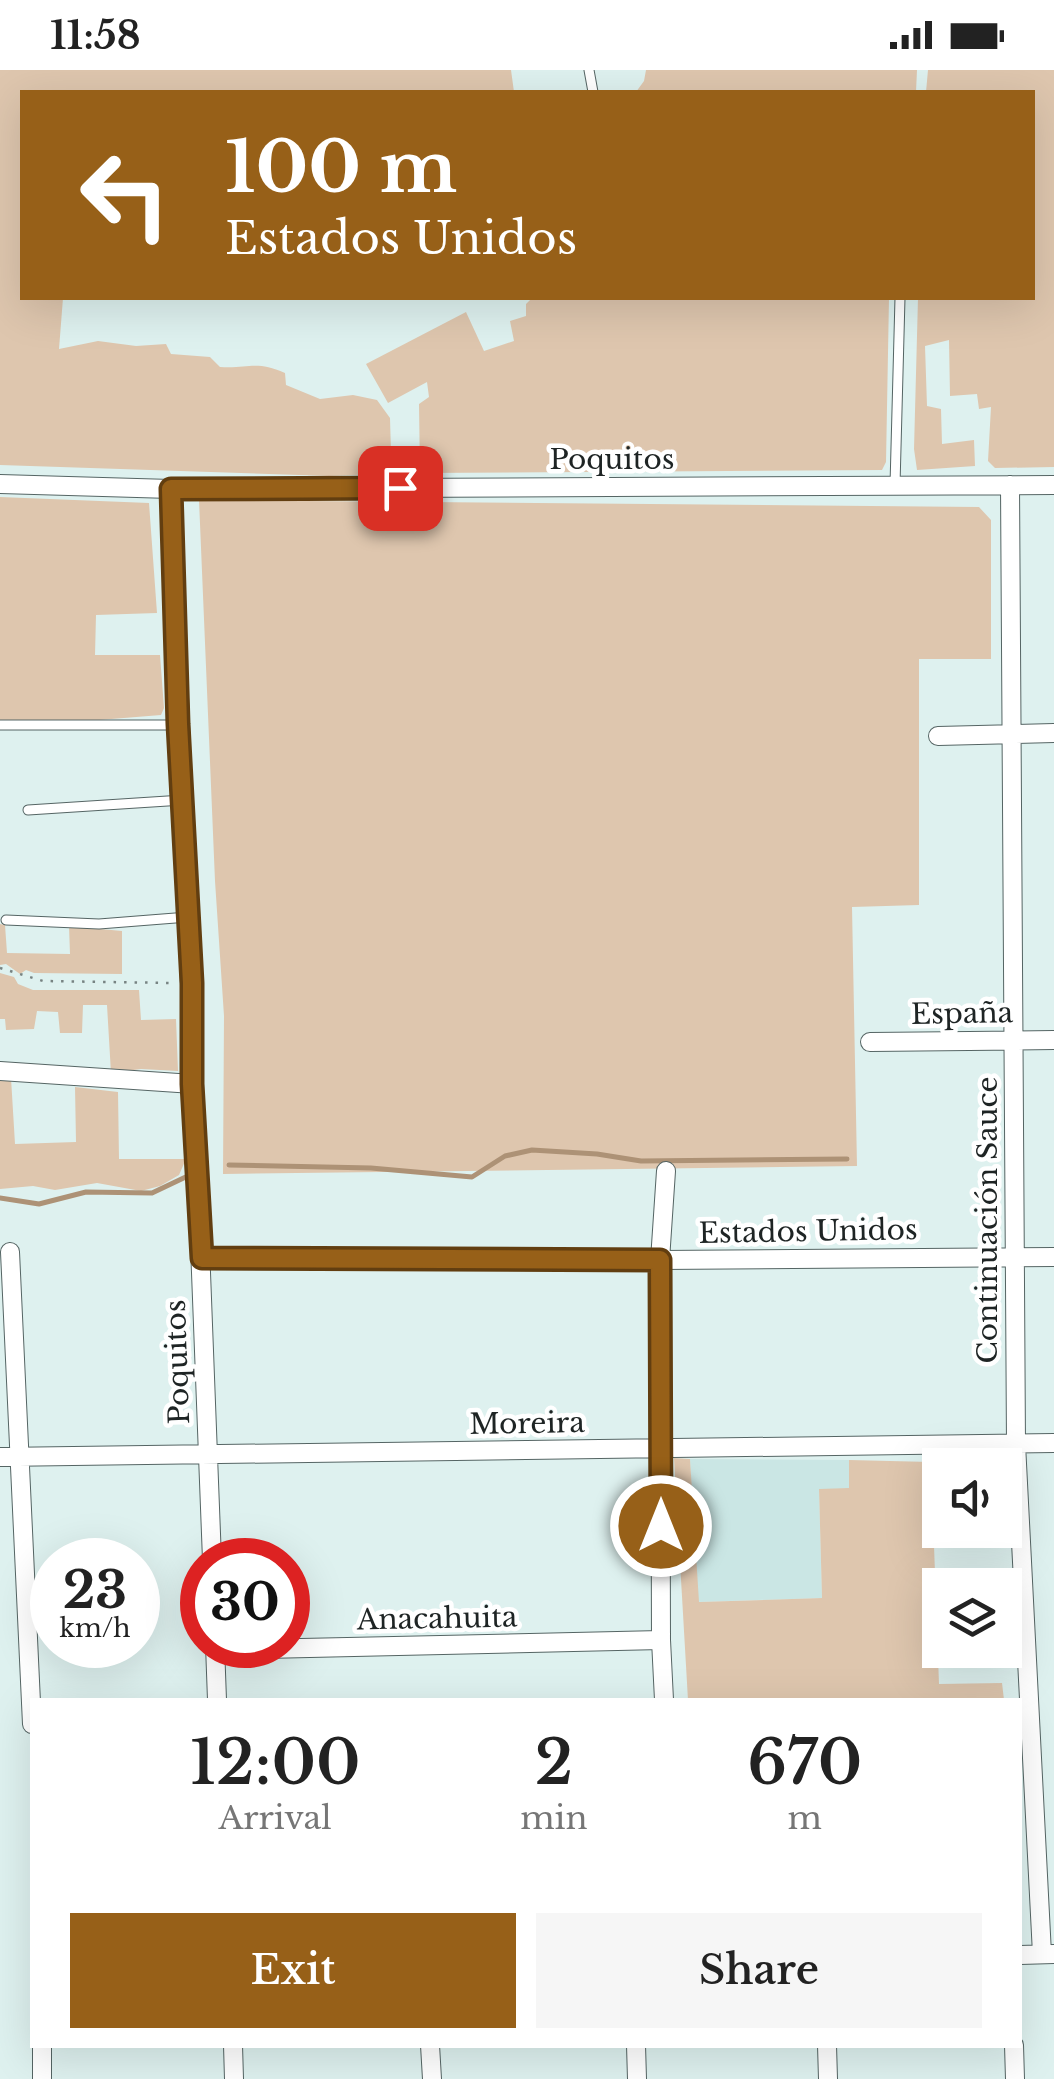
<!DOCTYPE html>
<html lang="en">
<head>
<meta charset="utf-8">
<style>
	body { margin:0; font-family:"Libre Baskerville",serif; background:#f6f6f6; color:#222; height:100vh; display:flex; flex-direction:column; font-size:38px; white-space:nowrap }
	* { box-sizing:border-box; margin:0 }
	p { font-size:32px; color:#767676 }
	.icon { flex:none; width:55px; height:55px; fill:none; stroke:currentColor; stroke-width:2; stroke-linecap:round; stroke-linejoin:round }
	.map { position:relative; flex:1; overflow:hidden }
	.side { position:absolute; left:30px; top:1628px; width:992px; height:350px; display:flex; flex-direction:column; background:#fff; border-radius:0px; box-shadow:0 10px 40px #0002 }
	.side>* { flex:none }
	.top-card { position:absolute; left:20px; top:20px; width:1015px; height:210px; border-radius:0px; box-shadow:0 10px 40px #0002; background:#976018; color:#fff; overflow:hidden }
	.fabs { position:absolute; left:922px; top:1378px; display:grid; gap:20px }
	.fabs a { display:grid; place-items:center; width:100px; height:100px; border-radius:0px; background:#fff; box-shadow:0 10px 40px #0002; font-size:50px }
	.speed { position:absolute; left:30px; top:1468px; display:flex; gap:20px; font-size:50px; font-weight:700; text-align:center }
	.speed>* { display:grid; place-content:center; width:130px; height:130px; border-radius:50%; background:#fff; box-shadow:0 10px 40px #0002; line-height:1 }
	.speed small { font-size:25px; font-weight:400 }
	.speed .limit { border:15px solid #d22; background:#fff; color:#111 }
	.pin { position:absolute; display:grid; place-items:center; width:85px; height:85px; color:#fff; margin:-42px; border-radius:20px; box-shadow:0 5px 15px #0006 }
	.me { position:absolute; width:110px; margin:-55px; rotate:0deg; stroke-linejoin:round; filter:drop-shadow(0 0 8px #0008) }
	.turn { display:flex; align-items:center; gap:35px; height:210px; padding:0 40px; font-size:45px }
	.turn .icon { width:130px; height:130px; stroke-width:2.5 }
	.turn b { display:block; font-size:70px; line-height:85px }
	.eta { display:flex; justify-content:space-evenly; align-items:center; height:170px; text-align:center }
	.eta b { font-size:60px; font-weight:600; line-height:70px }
	.cta { display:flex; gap:20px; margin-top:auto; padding:20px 40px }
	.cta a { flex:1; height:115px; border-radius:0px; background:#976018; color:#fff; font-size:40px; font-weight:600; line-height:115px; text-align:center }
	.cta a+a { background:#f6f6f6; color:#222 }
	.status { display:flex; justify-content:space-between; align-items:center; height:70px; padding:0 50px; background:#fff; direction:ltr }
	.status svg { height:28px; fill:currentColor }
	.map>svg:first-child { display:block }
	.built { fill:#cae6e4 }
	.green { fill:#dec6ae }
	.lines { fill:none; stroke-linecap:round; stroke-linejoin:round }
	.stream { stroke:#ad9276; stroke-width:5 }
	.service-casing { stroke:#556564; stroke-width:11 }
	.minor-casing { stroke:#556564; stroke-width:20 }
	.path { stroke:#778382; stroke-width:2.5; stroke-dasharray:2.5 8; stroke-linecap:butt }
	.service { stroke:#fff; stroke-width:9 }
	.minor { stroke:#fff; stroke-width:18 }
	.route-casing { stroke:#623e10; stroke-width:25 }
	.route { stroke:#976018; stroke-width:18 }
	.labels { text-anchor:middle; stroke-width:9; stroke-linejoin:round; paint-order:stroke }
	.street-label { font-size:28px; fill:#1e2424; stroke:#fff }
</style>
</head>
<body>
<div class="status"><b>11:58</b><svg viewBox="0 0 49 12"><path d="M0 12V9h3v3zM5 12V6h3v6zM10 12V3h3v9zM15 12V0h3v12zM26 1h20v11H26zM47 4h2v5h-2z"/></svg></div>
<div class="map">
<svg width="1054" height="2009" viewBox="0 0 1054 2009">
	<rect width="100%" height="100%" fill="#def1ef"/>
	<path class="built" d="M690 1389 849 1390 850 1419 819 1420 822 1528 698 1532Z"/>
	<path class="green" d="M0 0H511L514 22H22V228H63L59 279 98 271 136 276 166 274 171 284 210 287 220 297C248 299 256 290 285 303L286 315 320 329 353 325 377 330 390 348 391 383H407L404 403 329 406 0 395Z
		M646 0H917L916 22H636L644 11Z
		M928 0H1054V397L995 398 988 391 991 337 979 339 977 324 950 326 949 270 925 276 927 336 941 339 942 374 974 370 975 396 917 400 914 379 918 228H1032V22H926Z
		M532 228H889L886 392 882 400 420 403 419 334 429 327 427 312 388 333 366 294 466 242 484 281 514 271 510 251 526 246V234Z
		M0 427 149 433 157 543 96 545 95 585H160L164 638 161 645 0 658Z
		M199 430 979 437 991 450V589H919V835L852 837 857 1096 223 1104 224 946 215 811Z
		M0 854 5 855 7 883 70 884 69 856 122 861V904L34 903 26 900 20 904 6 894 0 895Z
		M0 903 14 907 18 914 33 920H139L141 950 176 949 178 1001 141 999 111 1003 107 935H83L82 963H60L58 942 37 941 34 959 6 960 5 949H0Z
		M11 1008 15 1074 76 1072 75 1017 118 1022 119 1089H186L179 1105 160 1116 141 1121 97 1113 55 1120 33 1116 0 1119V1010Z
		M674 1388 690 1389 699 1532 822 1528 819 1419 849 1418V1390L931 1392 939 1614 1002 1613 1004 1630H688Z"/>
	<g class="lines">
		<path class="stream" d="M229 1095 371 1098 472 1107 505 1086 532 1080 597 1084 641 1091 847 1089
			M0 1128 39 1134 86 1122 152 1123 192 1104"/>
		<g class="service-casing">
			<path id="service" d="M589 0 593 22
				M895 415 900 228
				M0 655H178
				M28 740 183 730
				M6 850 99 854 188 847"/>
		</g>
		<g class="minor-casing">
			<path id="minor" d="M0 414 171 419 1054 415
				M1010 415 1016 1374 1042 1884
				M171 419 212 1490
				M938 666 1054 663
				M870 972 1054 970
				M0 1001 193 1014
				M10 1182 32 1654
				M202 1188 660 1190 1054 1187
				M0 1387 1054 1373
				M215 1575 217 1630
				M215 1580 661 1570
				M664 1630 661 1570 660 1190 666 1101
				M1020 1885 1054 1884
				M42 1975V2009
				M233 1975 234 2009
				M430 1975 432 2009
				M636 1975 637 2009
				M827 1975 828 2009
				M1014 1975 1015 2009"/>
		</g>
		<path class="path" d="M0 898 43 911 172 913"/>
		<use href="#service" class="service"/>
		<use href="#minor" class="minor"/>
	</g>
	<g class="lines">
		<g class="route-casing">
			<path id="route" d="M400 418 171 419 178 654 192 913V1014L202 1188 660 1190 661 1456"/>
		</g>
		<use href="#route" class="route"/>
	</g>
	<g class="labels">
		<g class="street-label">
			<text x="612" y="399">Poquitos</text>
			<text transform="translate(962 943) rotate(-1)" y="10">España</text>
			<text transform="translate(987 1150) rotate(-90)" y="10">Continuación Sauce</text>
			<text transform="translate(808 1161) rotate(-1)" y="10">Estados Unidos</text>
			<text transform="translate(177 1292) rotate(-92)" y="10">Poquitos</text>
			<text transform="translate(527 1353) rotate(-1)" y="10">Moreira</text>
			<text transform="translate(437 1548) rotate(-1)" y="10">Anacahuita</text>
		</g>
	</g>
</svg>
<div class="fabs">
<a><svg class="icon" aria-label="sound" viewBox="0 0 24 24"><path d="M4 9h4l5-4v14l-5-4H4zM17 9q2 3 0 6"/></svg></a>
<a><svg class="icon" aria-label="layers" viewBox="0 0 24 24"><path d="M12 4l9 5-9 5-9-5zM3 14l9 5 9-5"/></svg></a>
</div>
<div class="speed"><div>23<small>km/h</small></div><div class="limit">30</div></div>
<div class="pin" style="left:400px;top:418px;background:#d93025"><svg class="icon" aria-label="arrive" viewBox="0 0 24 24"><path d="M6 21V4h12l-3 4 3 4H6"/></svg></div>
<svg class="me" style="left:661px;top:1456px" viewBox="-20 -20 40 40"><circle r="17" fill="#976018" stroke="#fff" stroke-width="3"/><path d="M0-11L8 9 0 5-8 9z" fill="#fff"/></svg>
<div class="top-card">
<div class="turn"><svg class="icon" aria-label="left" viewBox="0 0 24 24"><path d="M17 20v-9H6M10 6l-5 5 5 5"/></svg><div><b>100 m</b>Estados Unidos</div></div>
</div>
<section class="side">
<div class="eta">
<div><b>12:00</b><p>Arrival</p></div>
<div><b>2</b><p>min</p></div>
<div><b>670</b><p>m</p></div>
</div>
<div class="cta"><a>Exit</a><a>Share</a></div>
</section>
</div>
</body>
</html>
